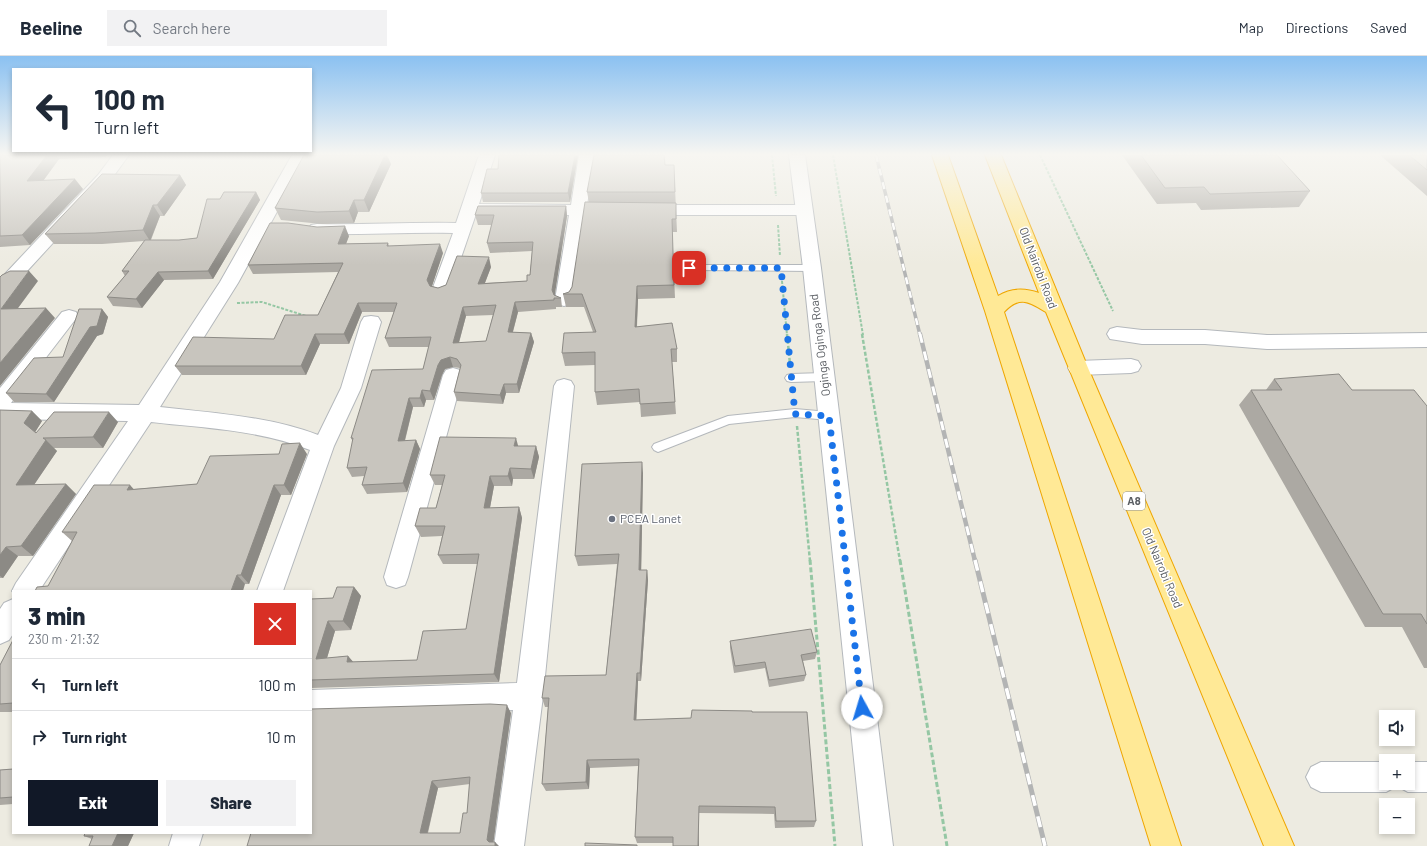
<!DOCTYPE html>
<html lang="en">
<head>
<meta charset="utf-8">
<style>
	body { margin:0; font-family:Barlow,sans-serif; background:#f2f2f3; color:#1f2937; height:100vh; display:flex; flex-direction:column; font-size:15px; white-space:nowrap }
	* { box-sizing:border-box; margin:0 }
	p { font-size:13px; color:#747a83 }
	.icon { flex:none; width:22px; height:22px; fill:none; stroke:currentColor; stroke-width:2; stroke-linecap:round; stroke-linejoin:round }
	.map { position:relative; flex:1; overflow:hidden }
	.panel { position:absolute; left:12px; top:534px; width:300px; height:244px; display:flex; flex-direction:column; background:#fff; border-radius:0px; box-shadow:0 2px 6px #0003 }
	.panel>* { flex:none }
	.hud { position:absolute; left:12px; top:12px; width:300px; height:84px; border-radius:0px; box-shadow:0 2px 6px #0003; background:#fff; color:#1f2937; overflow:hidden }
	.buttons { position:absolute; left:1379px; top:654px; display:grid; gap:8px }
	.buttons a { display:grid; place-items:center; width:36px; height:36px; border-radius:0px; background:#fff; box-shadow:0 2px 6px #0003; font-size:20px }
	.pin { position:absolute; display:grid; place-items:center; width:34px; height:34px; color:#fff; margin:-17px; border-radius:8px; box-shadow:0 2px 6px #0006 }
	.me { position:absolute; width:44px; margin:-22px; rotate:354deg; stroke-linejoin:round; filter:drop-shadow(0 0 3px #0008) }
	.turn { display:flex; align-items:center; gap:14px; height:84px; padding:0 16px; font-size:18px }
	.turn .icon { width:52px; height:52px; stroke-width:2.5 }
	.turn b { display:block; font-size:28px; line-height:34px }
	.round { display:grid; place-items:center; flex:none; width:42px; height:42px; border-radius:0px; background:#f2f2f3 }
	.overview { display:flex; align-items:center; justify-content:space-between; height:68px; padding:0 16px }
	h1 { font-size:24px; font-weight:800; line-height:30px }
	.cta { display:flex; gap:8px; margin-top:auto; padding:8px 16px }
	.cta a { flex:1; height:46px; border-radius:0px; background:#111827; color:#fff; font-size:16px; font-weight:800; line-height:46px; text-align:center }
	.cta a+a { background:#f2f2f3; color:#1f2937 }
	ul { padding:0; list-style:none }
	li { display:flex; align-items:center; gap:12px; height:52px; padding:0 16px; border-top:1px solid #e0e1e3 }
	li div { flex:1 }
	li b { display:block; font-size:15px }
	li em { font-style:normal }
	header { display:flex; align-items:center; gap:24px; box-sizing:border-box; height:56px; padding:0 20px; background:#fff; border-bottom:1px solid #e0e1e3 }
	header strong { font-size:19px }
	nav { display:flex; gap:22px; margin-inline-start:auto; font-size:14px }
	.search { width:280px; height:36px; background:#f2f2f3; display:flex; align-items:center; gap:10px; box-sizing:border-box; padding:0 14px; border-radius:0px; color:#747a83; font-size:15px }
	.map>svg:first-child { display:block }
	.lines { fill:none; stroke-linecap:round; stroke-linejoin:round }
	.service-casing { stroke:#b4b8bc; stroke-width:2 }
	.minor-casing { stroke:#b4b8bc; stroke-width:2 }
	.tertiary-casing { stroke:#b4b8bc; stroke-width:2 }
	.trunk-casing { stroke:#efa600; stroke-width:2 }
	.path-far2 { stroke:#95c7a4; stroke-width:2; stroke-dasharray:3 1.5; stroke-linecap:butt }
	.path-far1 { stroke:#95c7a4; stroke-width:2.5; stroke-dasharray:4 2; stroke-linecap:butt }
	.path { stroke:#95c7a4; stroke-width:3; stroke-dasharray:5 2.5; stroke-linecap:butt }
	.service { fill:#fff; fill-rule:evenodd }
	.minor { fill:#fff; fill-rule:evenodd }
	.tertiary { fill:#fff; fill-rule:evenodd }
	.trunk { fill:#ffe996; fill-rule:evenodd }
	.rail-far2-casing { stroke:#b3b4b4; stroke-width:3.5 }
	.rail-far1-casing { stroke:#b3b4b4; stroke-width:4.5 }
	.rail-casing { stroke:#b3b4b4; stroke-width:5 }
	.rail-far2 { stroke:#fff; stroke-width:2.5; stroke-dasharray:7; stroke-linecap:butt }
	.rail-far1 { stroke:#fff; stroke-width:3; stroke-dasharray:9; stroke-linecap:butt }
	.rail { stroke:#fff; stroke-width:3.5; stroke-dasharray:11; stroke-linecap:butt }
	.wall { fill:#aca9a3; fill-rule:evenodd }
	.shaded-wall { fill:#8c8a85 }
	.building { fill:#c8c5be; stroke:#8c8a85; fill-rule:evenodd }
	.route { stroke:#1a73e8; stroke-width:7; stroke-dasharray:0 12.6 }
	.worship-dot { fill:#6b7280; stroke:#fff; stroke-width:1.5 }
	.labels { text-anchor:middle; stroke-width:3; stroke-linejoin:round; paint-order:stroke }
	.shield { fill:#fff; stroke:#8c8e92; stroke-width:1 }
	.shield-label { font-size:11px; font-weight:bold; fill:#5a5e63 }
	.street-label { font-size:12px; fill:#5a5e63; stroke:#fff }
	.worship-label { font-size:12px; fill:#5b616d; stroke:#fff; text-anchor:start }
</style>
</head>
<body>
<header>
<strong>Beeline</strong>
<div class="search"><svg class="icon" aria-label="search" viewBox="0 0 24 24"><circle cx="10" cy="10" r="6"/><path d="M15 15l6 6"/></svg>Search here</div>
<nav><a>Map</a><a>Directions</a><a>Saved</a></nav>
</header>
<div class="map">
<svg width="1427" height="790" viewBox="0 0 1427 790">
	<rect width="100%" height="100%" fill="#edebe1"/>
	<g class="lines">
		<g class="service-casing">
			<path id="service" d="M689 209H812L817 212 812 215 686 214 684 212Z
				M824 317 828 318 830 321 828 324 824 325 791 326 787 325 785 322 787 319 791 318Z
				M795 353 829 356 833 357 835 360 833 363 829 364 795 361 729 368 658 396 654 394 652 391 654 388 728 360Z"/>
		</g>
		<g class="minor-casing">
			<path id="minor" d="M113 99H129L110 125 17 226 11 228 5 226 2 222 5 218 98 119Z
				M292 99H308L238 227 160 351C212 357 268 360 318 379L341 332 361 266 364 261 371 260 378 261 381 266 361 332 334 390 283 535H257L310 394C260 374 204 372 151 366L39 535H13V536L12 535 16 527 128 365 0 363V332L62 256 69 254 76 256 78 260 11 347 139 349 220 226Z
				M479 99H495L479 148 571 149 579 99H595L587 149 619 150 621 154 619 158 613 159H586L573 244 571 248 564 250 557 248 555 244 569 159 476 158 450 234 448 238 441 240 434 238 432 234 453 177C407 176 362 179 317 178L311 177 308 173 311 169 317 168C363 169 410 166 456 167Z
				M646 149H804L810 150 812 154 810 158 804 159H646L640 158 638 154 640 150Z
				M1117 271 1142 274H1205L1267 279 1427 277V291L1267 293 1205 288H1142L1110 283 1107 278 1110 273Z
				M1131 303 1138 305 1141 310 1138 315 1131 317 1078 319 1071 317 1068 312 1071 307 1078 305Z
				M453 312 460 314 463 319 408 521 405 529 396 532 387 529 384 521 443 319 446 314Z
				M564 323 571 325 574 330 543 640 524 790H494L513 654 311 660V634L517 627 554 330 557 325Z
				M13 543V578L9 584 0 588V553L4 547Z
				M1321 706H1386V727H1408V706H1427V736H1408L1397 730 1386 736H1321L1311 731 1306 721 1311 711Z
				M173 777H203L199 790H169Z"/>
		</g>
		<g class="tertiary-casing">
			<path id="tertiary" d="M789 99H805L821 212 893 790H863L803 212Z"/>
		</g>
		<g class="trunk-casing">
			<path id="trunk" d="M932 99H948L998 240C1011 232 1025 232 1039 237L985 99H1001L1088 312 1294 790H1264L1046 256C1029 246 1020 239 1004 256L1181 790H1151L985 255Z"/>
		</g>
		<path class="path-far2" d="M772 99 776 140
			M833 99 863 279
			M1040 99 1113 255
			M778 169 780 200
			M782 225 787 279
			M237 247 262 246 306 260"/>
		<path class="path-far1" d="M787 278 790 308
			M862 278 900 505
			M797 370 810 505"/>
		<path class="path" d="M810 504 835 790
			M900 504 947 790"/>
		<use href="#service" class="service"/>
		<use href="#minor" class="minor"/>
		<use href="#tertiary" class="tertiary"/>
		<use href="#trunk" class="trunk"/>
		<g class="rail-far2-casing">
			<path id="rail-far2" d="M876 99 920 279"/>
		</g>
		<g class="rail-far1-casing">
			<path id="rail-far1" d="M920 278 975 505"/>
		</g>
		<g class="rail-casing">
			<path id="rail" d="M975 504 1045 790"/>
		</g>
		<use href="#rail-far2" class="rail-far2"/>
		<use href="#rail-far1" class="rail-far1"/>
		<use href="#rail" class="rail"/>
	</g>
	<path class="wall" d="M0 99H107L105 101 59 103 43 125 83 133 30 189 0 191Z
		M499 99H578L570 146H483L481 137 498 113Z
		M1122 99H1277L1310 135 1299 151 1201 154 1196 147 1157 148Z
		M1380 99H1427V140Z
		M391 108 369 156H358L354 167 322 168 281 164 275 152Z
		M665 109H674L677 176H672L675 242 638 243 637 271 677 293V306H672L676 358 641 361 640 346 597 349 595 336V309L565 310 562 297 593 276 584 251H566L563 238 569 236 572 231 589 146 587 136Z
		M180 119 186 129 164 160H160L151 184H179L197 182 220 143 256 136 260 144 213 223 164 224 142 252 113 250 107 241 125 220 122 215 144 185 102 188H54L45 178Z
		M566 150 567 160 554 239 561 242 562 251H556V253L518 256 513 276 531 277 534 286 519 337H506L503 348 457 345 454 336 460 312 453 311 445 313 442 319 434 344H426L424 351H413L405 385 416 384 420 393 407 436 367 438 362 429 364 420 352 421 347 412 353 386 351 382 423 313 429 291H389L385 282 394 256H362L349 288H320L306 319H182L175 310 274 283 318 259 338 216 253 218 248 209 349 180 346 188 388 187 389 190 443 197 432 230 438 232 491 211 485 227 527 225 530 219 532 195 490 197 487 187 492 169H478L475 159ZM493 259 486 285 459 287 466 260Z
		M102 253 108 261 103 278 97 280 54 346H14L6 337 63 301Z
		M1274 323 1352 334 1427 350V612H1424L1402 571H1365L1239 349 1251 334H1266Z
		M0 354 32 355 42 365 35 376 36 377 118 366 103 392H54L57 395 34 429 66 428 76 438 33 500H18L3 522H0Z
		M518 390H536L539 401 534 423H513L512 430H494L490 452 519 451 522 462 499 626 311 632V543L333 542 354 531 361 540 351 574 335 575 327 602 348 600 353 606 417 604 466 573 478 508H443L438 499 442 480 421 481 415 470 436 452 442 429H435L430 419Z
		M307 398 291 439H281L249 528 48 530 72 485 62 476 134 433 197 428Z
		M643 417 641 514H647L648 524 641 625H638L636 664 691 662 752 656 816 765 814 771 775 772 774 758 699 757 673 787H637L635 781 638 710 590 712 589 733 546 735 542 728 548 651H545L542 642 606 619 617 508 578 510 575 500Z
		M13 584V656H0V609Z
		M730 585 817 596 815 603 803 605 806 619 804 625 769 631 765 612 734 617 730 592Z
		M511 657 493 786 251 777ZM470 728 467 757 460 777H428L438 732Z
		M13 713V748L0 749V714Z
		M85 777H134L128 790H89L92 783 84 780Z"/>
	<path class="shaded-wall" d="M47 99H56L59 103 35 136 27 125Z
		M103 99H107L105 101Z
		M385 99H387L391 108 369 156 364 144Z
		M575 99H578L570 146 568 137Z
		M180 119 186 129 164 160 157 149Z
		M75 123 83 133 30 189 22 179Z
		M256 136 260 144 213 223 208 215Z
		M354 144 358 156 354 167 349 155Z
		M153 149 160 160 150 185 143 174Z
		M566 150 567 160 554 244 552 234Z
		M345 170 349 180 342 198 338 188Z
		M440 188 443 197 431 233 427 224Z
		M489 201 491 211 481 237 478 228Z
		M29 215 38 225 10 263 1 253Z
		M158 216 164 224 142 252 136 243Z
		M637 230 638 243 636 284 635 271Z
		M515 246 518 256 510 286 508 276Z
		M358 247 362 256 349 288 344 278Z
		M463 251 466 260 456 297 453 287Z
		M46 252 55 262 0 330V307Z
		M102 253 108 261 103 278 97 280 54 346 46 338Z
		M531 277 534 286 519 337 517 328Z
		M315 278 320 288 306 319 301 310Z
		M450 301 453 311 445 313 442 319 434 344 430 335 438 309 441 304Z
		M504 328 506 337 503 348 500 339Z
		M422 334 426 344 424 351 420 342Z
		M409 342 413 351 402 395 398 385Z
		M32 355 42 365 34 378 24 367Z
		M109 356 118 366 103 392 93 381Z
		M516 382 519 393 514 390Z
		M46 384 57 395 27 439 16 429Z
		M416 384 420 393 407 436 403 427Z
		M300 387 307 398 291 439 284 429Z
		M536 390 539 401 534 423 531 413Z
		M642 406 643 417 641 524 639 514Z
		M510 412 513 423 512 430 508 420Z
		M490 420 494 430 488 462 484 452Z
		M66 428 76 438 33 500 21 490Z
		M130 429 139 439 127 434Z
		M274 429 281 439 249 528 241 519Z
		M519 451 522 462 499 626 494 618Z
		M6 491 18 500 3 522 0 520V499Z
		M647 514 648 524 641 625 640 617Z
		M237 519 245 528 243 535H231Z
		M354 531 361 540 351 574 343 565Z
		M328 565 335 575 324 612 316 603Z
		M348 600 355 608 347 606Z
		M637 617 638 625 636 672 634 664Z
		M507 649 511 657 493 790 487 784Z
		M587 704 590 712 589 733 586 726Z
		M432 725 438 732 426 783 420 777Z
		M699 750V790H698Z
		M118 777H134L128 790H112Z
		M495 786 499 790H495Z"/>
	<path class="building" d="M0 99H47L27 125 75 123 22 179 0 180Z
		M304 99H385L364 144H354L349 155 317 156 275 152Z
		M499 99H575L568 137H481L487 113H498Z
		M594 99H664L665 109H674L675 136H587Z
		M1141 99H1277L1310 135 1210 138 1204 131 1165 132Z
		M1409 99H1427V114Z
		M102 118 180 119 157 149H153L143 174 95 177 45 178Z
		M224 136H256L208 215 158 216 136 243 107 241 129 215H122L145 184H179L197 182 207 143H220Z
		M585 146 676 147V163H672L674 229 637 230 635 271 672 267 677 293H671L675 346 640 348 639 333 595 336V296L562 297 564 277 596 276 582 238H563L569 236 572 231Z
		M478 150H566L552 234 554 239 561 242H554V244L515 246 508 276 531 277 517 328H504L500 339 454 336 461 309 457 303 450 301 441 304 438 309 430 335 422 334 420 342H409L398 385 416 384 403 427 362 429 367 411 347 412 353 382H351L372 314 423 313 431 281 385 282 397 247H358L344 278H315L301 310H175L193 281 274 283 285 259H318L343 207 248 209 270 167H288L317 171 345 170 338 188 388 187 387 190 440 188 427 224 430 230 438 232 446 229 457 200 489 201 478 228 527 225V219H530L533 186 487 187 494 159H475ZM496 249 486 285 453 287 463 251Z
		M10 215H29L1 253 46 252 0 307V221L2 219Z
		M79 253H102L97 270 90 271 46 338 6 337 34 302 63 301Z
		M1339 318 1352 334H1414L1427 350V568L1421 558H1383L1251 334H1282L1274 323Z
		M0 354 32 355 24 367 36 377 54 356H109L93 381 43 382 46 384 16 429 66 428 21 490 6 491 0 499Z
		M440 381 516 382 514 390H536L531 413 510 412 508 420H490L484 452 519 451 494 618 311 624V543L333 542 337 531H354L343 565H328L316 603 348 600 347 606 417 604 423 575 466 573 479 498 438 499 445 470H415L420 452H436L445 419H430Z
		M300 387 284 429H274L241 519H237L231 535H35L37 531 48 530 77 476H62L94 429H130L127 434 197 428 210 400 279 398 282 388Z
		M642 406 639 514H647L640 617H637L634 664 691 662 692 654 752 655V656H807L816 765H776L775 751 699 750 698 790H673V781H635L639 703 587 704 586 726 542 728 549 642H542L545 620 606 619 619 498 575 500 582 408Z
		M811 573 817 596 801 599 806 619 769 624 765 606 735 610 730 585Z
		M13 584V647L0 648V609Z
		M490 648 507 649 487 784 489 786H495V790H247L251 777H311V653ZM470 721 467 757H463L460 777H420L432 725Z
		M13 713V741L0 742V714Z
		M85 777H118L112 790H89L93 780H84Z
		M585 787 637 789V790H585Z"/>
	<linearGradient id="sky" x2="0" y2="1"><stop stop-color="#8bc1f1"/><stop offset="0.47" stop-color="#f7f6f2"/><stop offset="1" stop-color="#f7f6f2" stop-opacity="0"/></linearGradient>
	<rect width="1427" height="209" fill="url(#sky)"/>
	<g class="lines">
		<path class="route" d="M689 212H781L795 358 829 360 862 652"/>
	</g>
	<circle class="worship-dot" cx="612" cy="463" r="4"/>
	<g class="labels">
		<rect class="shield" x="1123" y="436" width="22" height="18" rx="3"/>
		<g class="shield-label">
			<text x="1134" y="449">A8</text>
		</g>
		<g class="street-label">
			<text transform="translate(1038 212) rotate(69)" y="4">Old Nairobi Road</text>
			<text transform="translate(820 289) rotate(-97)" y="4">Oginga Oginga Road</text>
			<text transform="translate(1162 512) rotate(67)" y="4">Old Nairobi Road</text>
		</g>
		<g class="worship-label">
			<text x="620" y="467">PCEA Lanet</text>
		</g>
	</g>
</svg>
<div class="buttons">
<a><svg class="icon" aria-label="sound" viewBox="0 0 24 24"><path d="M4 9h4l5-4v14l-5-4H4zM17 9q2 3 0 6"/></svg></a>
<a>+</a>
<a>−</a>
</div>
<div class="pin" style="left:689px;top:212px;background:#d93025"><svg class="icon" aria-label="arrive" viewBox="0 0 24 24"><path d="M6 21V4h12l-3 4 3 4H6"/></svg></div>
<svg class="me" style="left:862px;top:652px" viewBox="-20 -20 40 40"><circle r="19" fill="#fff"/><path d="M0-13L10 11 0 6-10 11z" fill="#1a73e8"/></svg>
<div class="hud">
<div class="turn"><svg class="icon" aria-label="left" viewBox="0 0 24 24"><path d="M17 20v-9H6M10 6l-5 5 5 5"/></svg><div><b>100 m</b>Turn left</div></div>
</div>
<section class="panel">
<div class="overview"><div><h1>3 min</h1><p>230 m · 21:32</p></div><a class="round" style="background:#d93025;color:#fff"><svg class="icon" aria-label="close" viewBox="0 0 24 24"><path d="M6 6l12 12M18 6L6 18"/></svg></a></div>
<ul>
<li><svg class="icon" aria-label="left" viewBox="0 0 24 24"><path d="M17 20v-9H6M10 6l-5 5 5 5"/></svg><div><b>Turn left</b></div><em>100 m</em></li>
<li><svg class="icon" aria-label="right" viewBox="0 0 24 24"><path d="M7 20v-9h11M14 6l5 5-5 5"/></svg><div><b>Turn right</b></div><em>10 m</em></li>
</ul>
<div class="cta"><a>Exit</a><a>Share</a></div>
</section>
</div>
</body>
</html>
